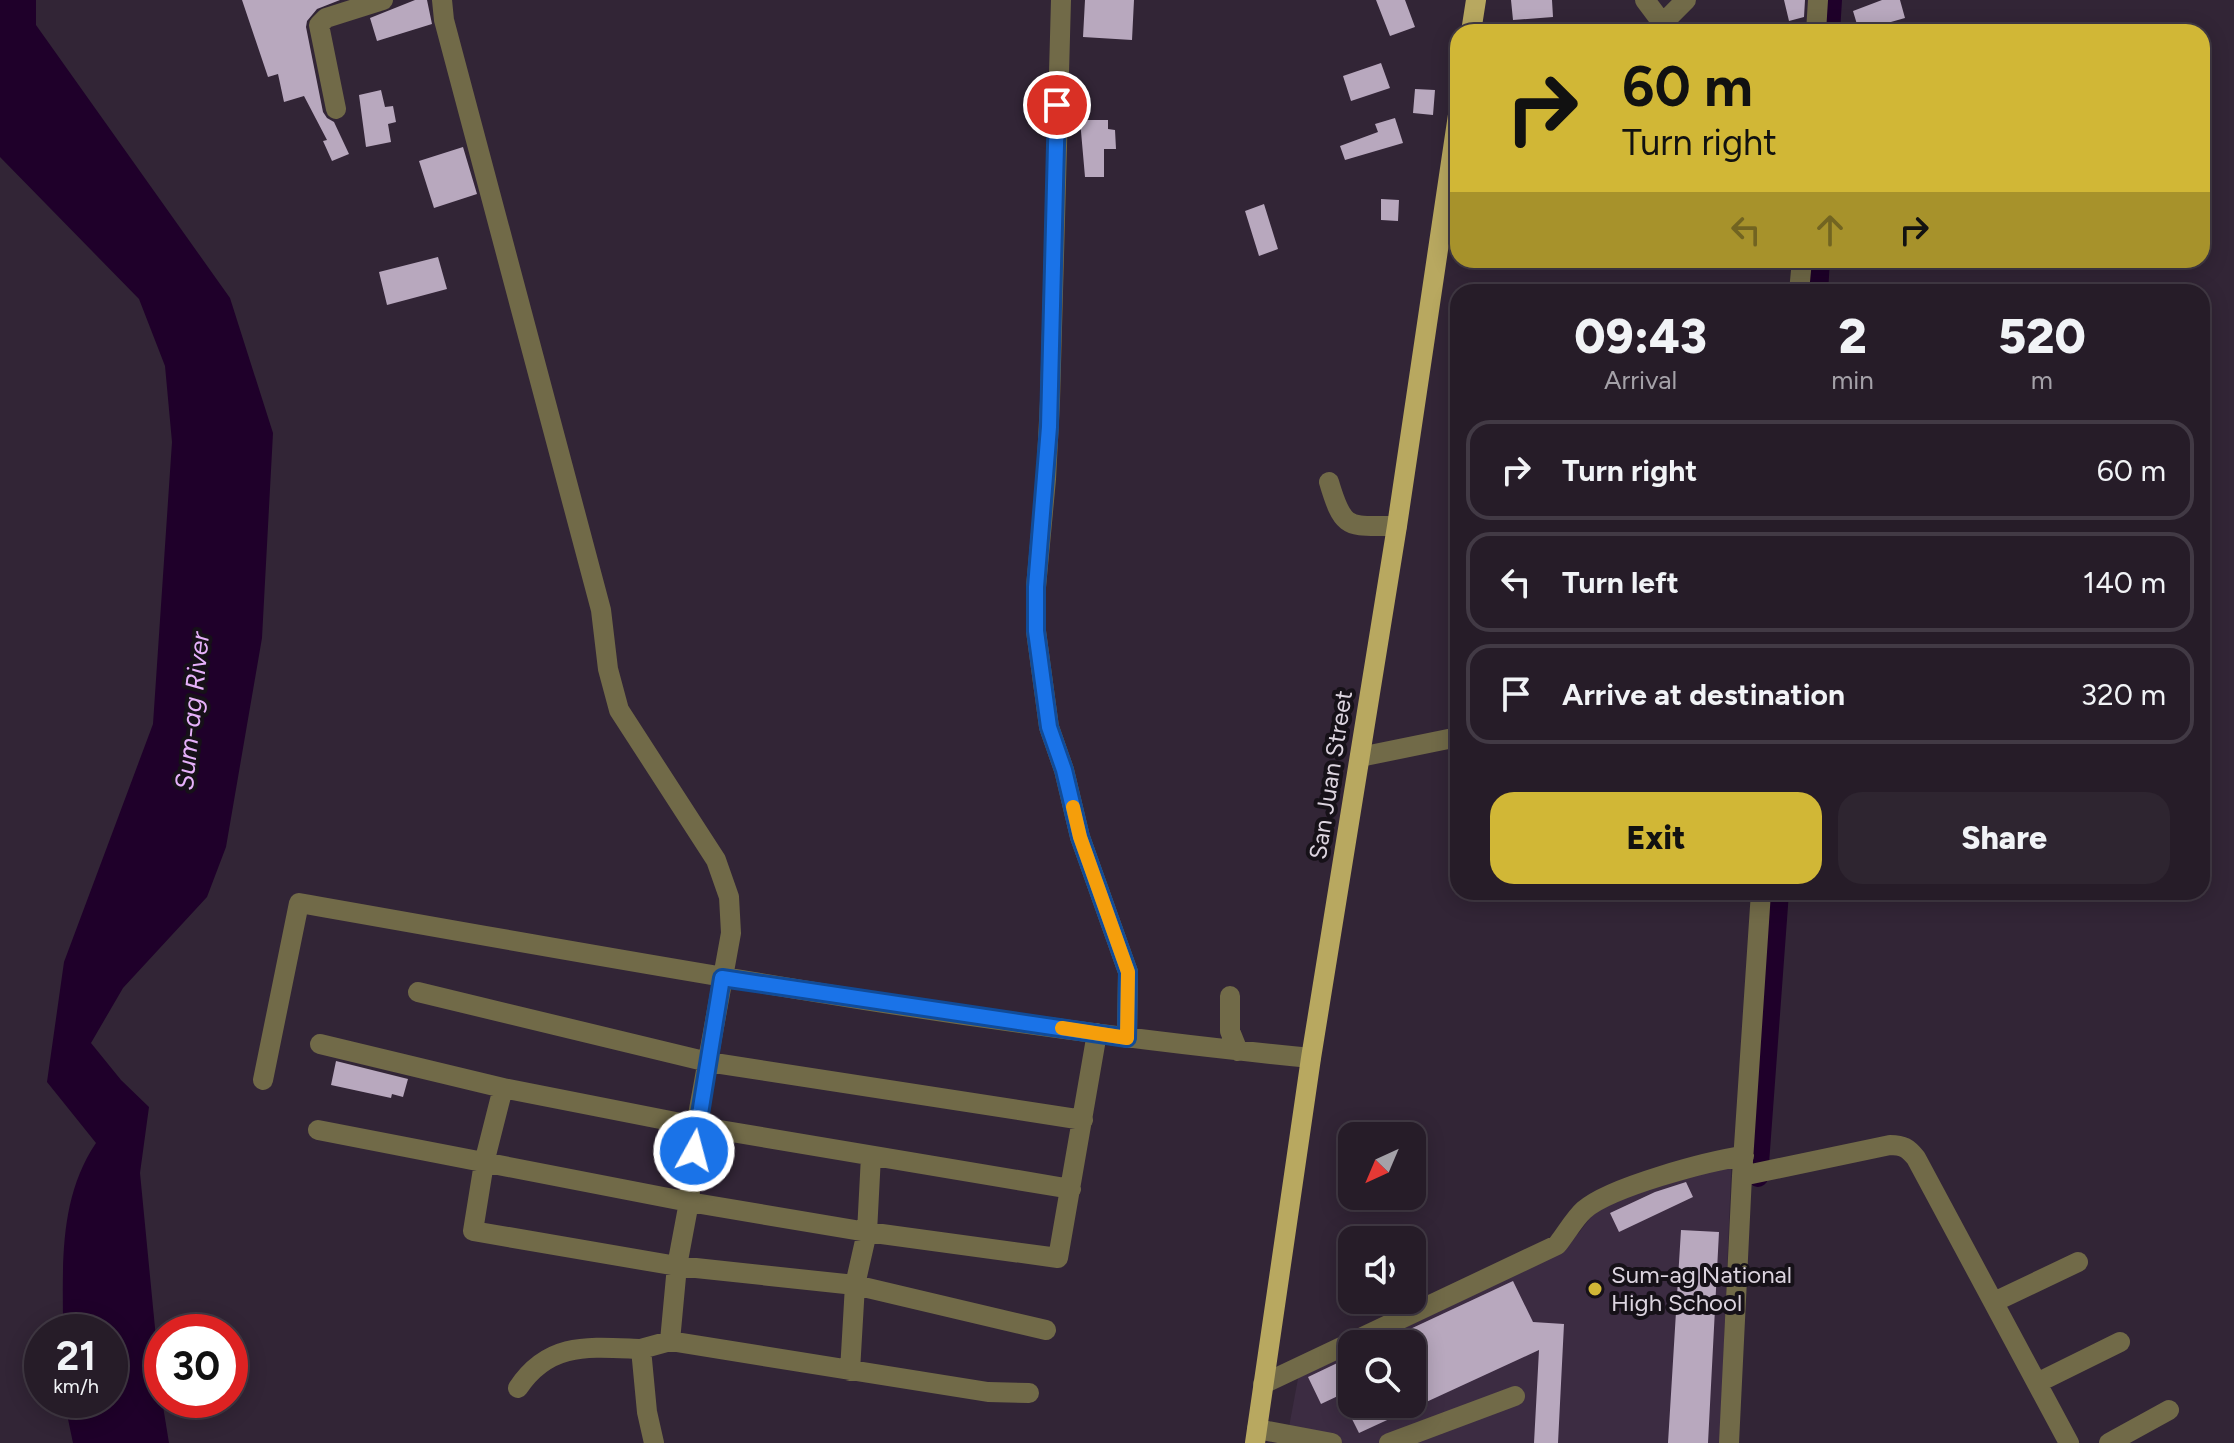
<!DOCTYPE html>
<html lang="en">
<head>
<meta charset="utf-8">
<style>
	body { margin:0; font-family:Figtree,sans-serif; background:#2e2530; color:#f1f3f6; height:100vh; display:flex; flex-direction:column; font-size:30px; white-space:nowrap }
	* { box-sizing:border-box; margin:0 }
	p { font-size:26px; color:#a4a1a8 }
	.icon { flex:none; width:44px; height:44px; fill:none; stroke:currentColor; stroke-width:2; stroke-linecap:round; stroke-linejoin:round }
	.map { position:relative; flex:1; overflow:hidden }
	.details { position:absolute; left:1450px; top:284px; width:760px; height:616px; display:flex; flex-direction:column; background:#261c28; border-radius:24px; box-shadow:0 4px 20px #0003,0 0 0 2px #423a45 }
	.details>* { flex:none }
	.top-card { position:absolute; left:1450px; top:24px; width:760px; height:244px; border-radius:24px; box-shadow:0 4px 20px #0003,0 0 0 2px #423a45; background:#d1b736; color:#111; overflow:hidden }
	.needle { width:52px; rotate:224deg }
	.controls { position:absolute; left:1338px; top:1122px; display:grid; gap:16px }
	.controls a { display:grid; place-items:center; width:88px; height:88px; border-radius:16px; background:#261c28; box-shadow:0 4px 20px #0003,0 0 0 2px #423a45; font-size:40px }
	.speed { position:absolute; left:24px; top:1314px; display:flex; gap:16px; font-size:40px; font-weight:700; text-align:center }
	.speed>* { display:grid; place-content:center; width:104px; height:104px; border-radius:50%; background:#261c28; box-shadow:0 4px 20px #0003,0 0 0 2px #423a45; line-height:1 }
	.speed small { font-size:20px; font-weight:400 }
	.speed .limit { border:12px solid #d22; background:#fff; color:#111 }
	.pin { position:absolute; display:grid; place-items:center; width:68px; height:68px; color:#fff; margin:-34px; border:4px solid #fff; border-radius:50%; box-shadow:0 2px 8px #0007 }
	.me { position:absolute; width:88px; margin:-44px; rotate:7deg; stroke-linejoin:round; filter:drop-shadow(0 0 6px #0008) }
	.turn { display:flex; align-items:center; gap:28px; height:168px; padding:0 40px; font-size:36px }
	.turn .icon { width:104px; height:104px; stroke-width:2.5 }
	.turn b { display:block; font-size:56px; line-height:68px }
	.lanes { display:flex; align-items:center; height:76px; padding:0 40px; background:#0003; justify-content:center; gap:40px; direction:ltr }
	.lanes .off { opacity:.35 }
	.eta { display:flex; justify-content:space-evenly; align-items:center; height:136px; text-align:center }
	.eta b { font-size:48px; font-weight:800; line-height:56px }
	.primary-button { display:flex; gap:16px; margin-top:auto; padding:16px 40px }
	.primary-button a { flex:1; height:92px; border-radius:24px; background:#d1b736; color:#111; font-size:32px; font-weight:800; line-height:92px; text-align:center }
	.primary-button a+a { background:#2e2530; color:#f1f3f6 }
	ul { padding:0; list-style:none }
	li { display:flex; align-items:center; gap:24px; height:100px; margin:0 16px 12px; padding:0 24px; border:4px solid #423a45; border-radius:24px }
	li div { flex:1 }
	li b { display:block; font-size:30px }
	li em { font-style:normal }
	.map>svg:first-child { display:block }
	.built { fill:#3c2c42; fill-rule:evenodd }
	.water { fill:#1f002a }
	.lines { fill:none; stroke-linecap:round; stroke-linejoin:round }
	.canal { stroke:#1f002a; stroke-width:20 }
	.building { fill:#b8a8be }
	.minor { stroke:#716a48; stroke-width:20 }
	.major { stroke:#b8a860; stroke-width:20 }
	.route-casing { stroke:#114b97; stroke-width:20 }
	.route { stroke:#1a73e8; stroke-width:14 }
	.slow { stroke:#f59e0b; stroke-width:14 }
	.poi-dot { fill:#d1b736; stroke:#161118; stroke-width:3 }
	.labels { text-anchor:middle; stroke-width:8; stroke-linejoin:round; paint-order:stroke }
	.street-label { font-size:24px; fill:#dcd4df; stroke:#161118 }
	.poi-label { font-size:24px; fill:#dcd4df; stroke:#161118; text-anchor:start }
	.water-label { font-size:26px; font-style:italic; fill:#e6b1fa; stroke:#161118 }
</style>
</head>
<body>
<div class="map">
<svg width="2234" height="1443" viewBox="0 0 2234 1443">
	<rect width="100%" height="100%" fill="#322536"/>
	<path class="built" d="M1732 1150 1720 1443H1286L1300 1368 1578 1234 1600 1205ZM1352 1344H1412V1404H1352Z"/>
	<path class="water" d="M0 0H36V25L230 298 273 433 262 638 226 847 207 897 123 988 91 1043 121 1080 149 1107 140 1173 162 1400 169 1443H73L64 1400H110V1332H63C63 1267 58 1199 96 1143L47 1082 64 962 153 724 172 442 165 366 139 299 0 157Z"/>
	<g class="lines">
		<path class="canal" d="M1830 32 1832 0
			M1818 292 1820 260
			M1758 1177 1779 892"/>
	</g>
	<path class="building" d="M242 0H340L317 9 307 21 306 27 323 112 327 118 334 122 349 154 332 161 323 141 327 140 304 96 284 102 278 74 268 77Z
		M415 0H427L432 24 377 41 370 18Z
		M1085 0H1134L1132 40 1083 37Z
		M1376 0H1405L1415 27 1390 36Z
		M1511 0H1552L1553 17 1513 20Z
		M1784 0H1805L1804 17 1789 21Z
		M1882 0H1900L1905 18 1859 31 1853 11Z
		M1381 63 1390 88 1351 101 1343 76Z
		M1415 89 1435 90 1433 115 1413 113Z
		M381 90 385 107 393 106 396 122 388 124 391 142 366 147 359 95Z
		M1395 118 1403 143 1345 160 1340 146 1378 132 1375 124Z
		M1080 120H1108V129L1115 130 1116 149H1104V177H1085Z
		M463 147 477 194 434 208 419 161Z
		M1381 199 1399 200 1398 221 1381 220Z
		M1264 204 1278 249 1259 256 1245 211Z
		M438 257 447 289 387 305 379 272Z
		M336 1061 408 1079 403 1097 392 1094 391 1098 331 1085Z
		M1686 1182 1693 1197 1619 1232 1610 1213 1655 1192Z
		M1681 1230 1719 1232 1708 1443H1668Z
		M1513 1281 1533 1322 1564 1324 1558 1443H1534L1539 1350 1359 1433 1340 1395 1321 1404 1308 1377 1352 1356V1404H1412V1344H1378Z"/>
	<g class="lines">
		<path class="minor" d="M442 0 444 20 601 610 608 669 619 710 716 860 729 897 731 933 696 1126 689 1202 677 1266 670 1341 988 1392 1029 1393
			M1061 0 1050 401 1046 479 1036 587V631L1049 727 1064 770 1080 837 1128 972 1127 1038
			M1645 0 1669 32
			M1663 23 1686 0
			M1816 32 1818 0
			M336 109 319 25 326 18 383 0
			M1799 292 1802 260
			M1329 482C1344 533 1349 525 1397 526
			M1360 757 1458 737
			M418 992 708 1062 1083 1120
			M1230 996V1031L1238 1051
			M320 1044 503 1088 696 1126 1071 1189
			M263 1080 299 903C635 962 971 1025 1311 1058
			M503 1088 484 1163 473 1231 677 1266 855 1285 1046 1330
			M318 1130 689 1202 867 1232 1058 1258 1097 1033
			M1742 1176 1890 1145C1903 1145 1908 1148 1916 1158L2069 1443
			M1994 1302 2078 1262
			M850 1371 855 1285 867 1232 871 1156
			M2037 1383 2120 1342
			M1263 1384 1557 1245C1566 1234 1574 1219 1584 1210 1610 1187 1708 1161 1744 1156
			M518 1388C549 1341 590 1347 641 1349
			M1257 1429 1332 1443
			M654 1443 647 1412 641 1349 670 1341
			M1389 1443 1515 1396
			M1729 1443 1742 1176 1761 892
			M2109 1443 2169 1410"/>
		<path class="major" d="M1471 32 1476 0
			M1255 1443 1311 1058 1397 526 1458 115"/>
	</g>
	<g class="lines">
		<g class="route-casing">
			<path id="route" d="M694 1151 722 978 1127 1038 1128 972 1080 837 1064 770 1049 727 1036 631V587L1049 427 1057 105"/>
		</g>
		<use href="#route" class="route"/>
		<path class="slow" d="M1062 1028 1127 1038 1128 972 1080 837 1073 807"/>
	</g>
	<circle class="poi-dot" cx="1595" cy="1289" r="8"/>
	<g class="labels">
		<g class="street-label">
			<text transform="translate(1331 775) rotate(-81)" y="8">San Juan Street</text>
		</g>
		<g class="poi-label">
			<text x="1611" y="1283">Sum-ag National<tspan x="1611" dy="28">High School</tspan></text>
		</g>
		<g class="water-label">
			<text transform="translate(192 711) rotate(-84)" y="9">Sum-ag River</text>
		</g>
	</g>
</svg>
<div class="controls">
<a><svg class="needle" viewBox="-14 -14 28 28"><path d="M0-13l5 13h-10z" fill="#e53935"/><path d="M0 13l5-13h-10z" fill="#a4a1a8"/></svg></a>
<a><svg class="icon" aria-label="sound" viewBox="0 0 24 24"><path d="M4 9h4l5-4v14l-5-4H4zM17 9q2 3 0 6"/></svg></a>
<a><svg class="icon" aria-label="search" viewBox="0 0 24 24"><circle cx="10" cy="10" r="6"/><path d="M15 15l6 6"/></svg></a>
</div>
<div class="speed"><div>21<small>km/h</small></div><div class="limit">30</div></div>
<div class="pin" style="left:1057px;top:105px;background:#d93025"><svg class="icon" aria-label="arrive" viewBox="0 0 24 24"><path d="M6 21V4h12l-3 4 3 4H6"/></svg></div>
<svg class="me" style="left:694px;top:1151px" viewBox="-20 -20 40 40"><circle r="17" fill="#1a73e8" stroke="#fff" stroke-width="3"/><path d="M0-11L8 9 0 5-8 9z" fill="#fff"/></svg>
<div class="top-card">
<div class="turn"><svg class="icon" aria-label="right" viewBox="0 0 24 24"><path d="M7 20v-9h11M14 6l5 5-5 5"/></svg><div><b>60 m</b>Turn right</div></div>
<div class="lanes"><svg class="icon off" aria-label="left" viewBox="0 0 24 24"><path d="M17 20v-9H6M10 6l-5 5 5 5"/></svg><svg class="icon off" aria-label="ahead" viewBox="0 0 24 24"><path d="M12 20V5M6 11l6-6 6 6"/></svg><svg class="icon" aria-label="right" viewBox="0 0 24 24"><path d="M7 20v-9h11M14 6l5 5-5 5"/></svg></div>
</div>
<section class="details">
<div class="eta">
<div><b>09:43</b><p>Arrival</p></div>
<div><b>2</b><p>min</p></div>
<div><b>520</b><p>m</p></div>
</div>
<ul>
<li><svg class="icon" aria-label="right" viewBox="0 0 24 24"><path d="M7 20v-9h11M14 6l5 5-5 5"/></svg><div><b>Turn right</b></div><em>60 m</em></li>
<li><svg class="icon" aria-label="left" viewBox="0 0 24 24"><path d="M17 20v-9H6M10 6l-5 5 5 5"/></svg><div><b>Turn left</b></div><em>140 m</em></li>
<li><svg class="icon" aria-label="arrive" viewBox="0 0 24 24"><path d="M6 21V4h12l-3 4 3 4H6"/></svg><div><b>Arrive at destination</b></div><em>320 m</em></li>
</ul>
<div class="primary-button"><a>Exit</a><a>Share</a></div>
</section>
</div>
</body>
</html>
